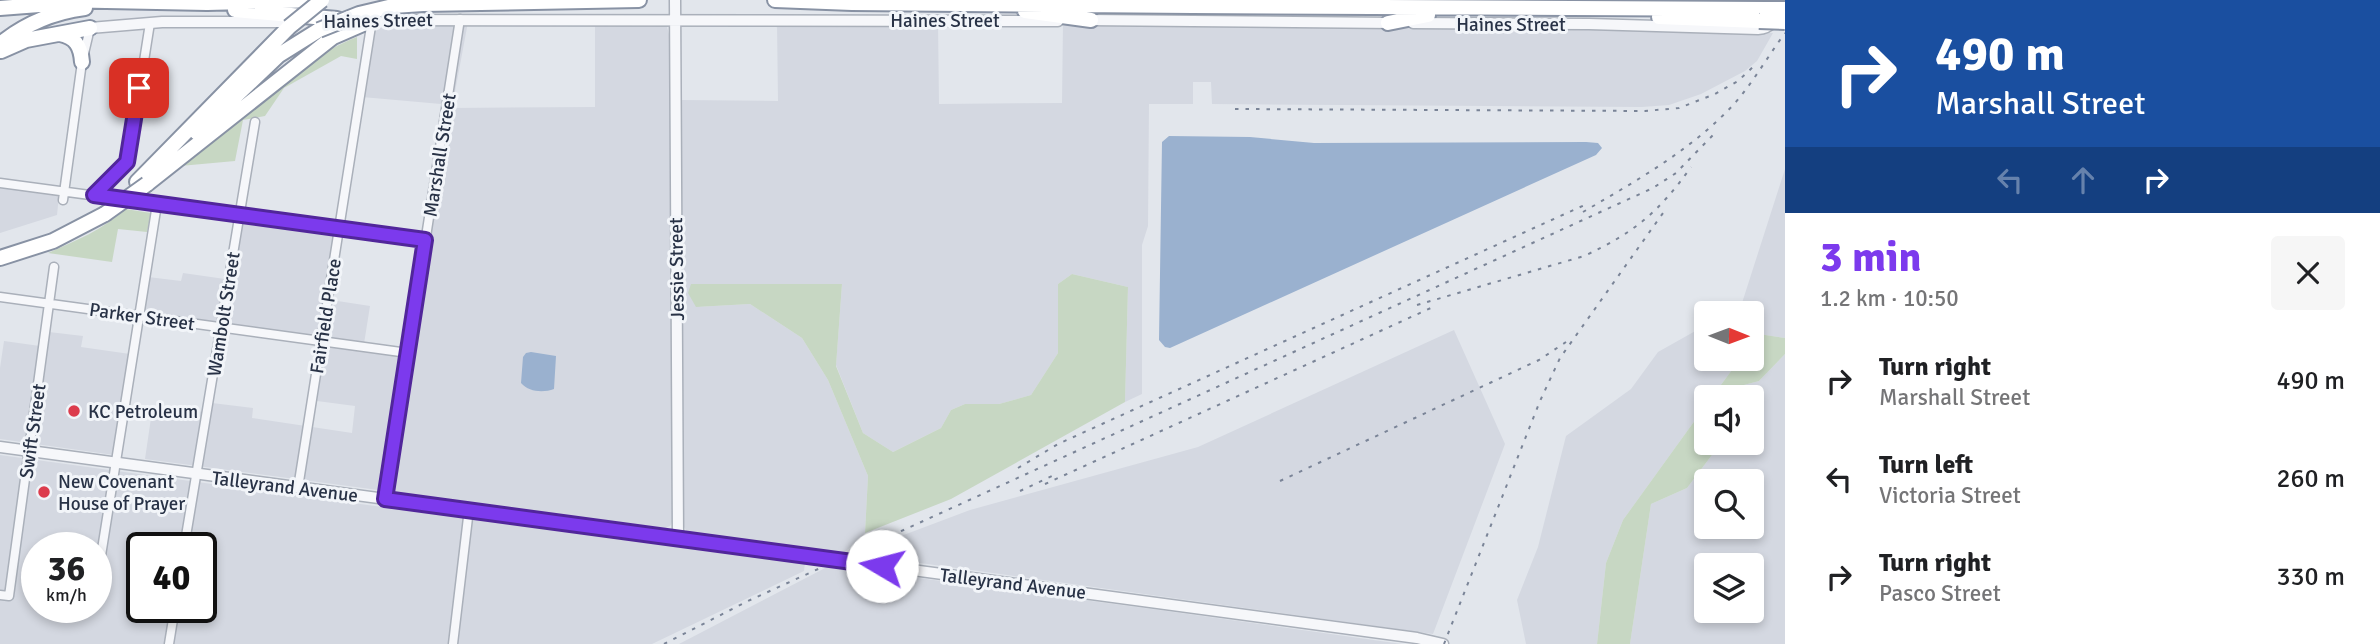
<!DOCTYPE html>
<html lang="en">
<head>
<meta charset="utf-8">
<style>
	body { margin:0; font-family:Signika,sans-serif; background:#f6f6f6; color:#202124; height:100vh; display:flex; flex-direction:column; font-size:26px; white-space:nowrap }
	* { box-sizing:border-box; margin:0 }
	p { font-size:23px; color:#757577 }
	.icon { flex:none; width:38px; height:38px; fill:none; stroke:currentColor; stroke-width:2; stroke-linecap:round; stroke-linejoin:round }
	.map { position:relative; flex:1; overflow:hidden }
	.panel { display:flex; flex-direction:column; background:#fff; width:595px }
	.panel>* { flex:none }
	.top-card { background:#1a4fa0; color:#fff; overflow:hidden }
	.needle { width:46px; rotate:91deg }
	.controls { position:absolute; left:1694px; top:301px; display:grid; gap:14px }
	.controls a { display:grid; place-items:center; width:70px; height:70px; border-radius:7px; background:#fff; box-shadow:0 4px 10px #0003; font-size:35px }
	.speed { position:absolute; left:21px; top:532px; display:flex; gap:14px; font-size:35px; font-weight:700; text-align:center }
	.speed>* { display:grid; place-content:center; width:91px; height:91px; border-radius:50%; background:#fff; box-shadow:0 4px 10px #0003; line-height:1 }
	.speed small { font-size:18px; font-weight:400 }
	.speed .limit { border:4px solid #111; border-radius:10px; background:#fff; color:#111 }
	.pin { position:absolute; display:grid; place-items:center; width:60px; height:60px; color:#fff; margin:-30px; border-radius:14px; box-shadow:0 4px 10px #0006 }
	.me { position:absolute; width:77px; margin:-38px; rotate:278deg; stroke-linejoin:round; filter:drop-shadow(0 0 5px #0008) }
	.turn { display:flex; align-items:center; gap:24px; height:147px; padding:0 35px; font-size:32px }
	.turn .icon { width:91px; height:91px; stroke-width:2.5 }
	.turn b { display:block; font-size:49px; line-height:60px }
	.lanes { display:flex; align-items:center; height:66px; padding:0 35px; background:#0003; justify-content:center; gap:35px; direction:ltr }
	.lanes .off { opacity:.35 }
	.round { display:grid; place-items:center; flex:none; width:74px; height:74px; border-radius:7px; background:#f6f6f6 }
	.headline { display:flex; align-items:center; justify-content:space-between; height:119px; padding:0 35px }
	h1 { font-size:42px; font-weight:700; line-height:52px; color:#7c3aed }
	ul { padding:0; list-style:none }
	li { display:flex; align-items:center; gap:21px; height:98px; padding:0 35px }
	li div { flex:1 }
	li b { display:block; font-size:26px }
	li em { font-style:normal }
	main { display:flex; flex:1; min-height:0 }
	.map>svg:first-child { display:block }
	.built { fill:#d4d8e1; fill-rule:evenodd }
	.green { fill:#c7d7c3 }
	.water { fill:#9ab1cf }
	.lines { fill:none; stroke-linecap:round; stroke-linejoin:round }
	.minor-casing { stroke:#aab0ba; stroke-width:11 }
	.tertiary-casing { stroke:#aab0ba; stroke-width:13 }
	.motorway-casing { stroke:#8892a4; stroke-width:18 }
	.minor { stroke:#f6f7fa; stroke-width:8 }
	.tertiary { stroke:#f6f7fa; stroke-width:10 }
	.motorway { stroke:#fff; stroke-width:14 }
	.rail { stroke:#7a8497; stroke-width:2; stroke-dasharray:3.5 7; stroke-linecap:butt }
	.motorway-bridge-casing { stroke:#8892a4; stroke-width:18; stroke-linecap:butt }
	.motorway-bridge { stroke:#fff; stroke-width:14 }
	.route-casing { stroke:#51269a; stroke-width:18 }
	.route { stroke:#7c3aed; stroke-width:12 }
	.poi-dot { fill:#dc3c4d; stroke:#f2f5f9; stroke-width:2.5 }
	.labels { text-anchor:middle; stroke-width:6; stroke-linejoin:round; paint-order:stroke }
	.street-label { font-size:19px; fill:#283246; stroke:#f2f5f9 }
	.poi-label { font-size:19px; fill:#283246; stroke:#f2f5f9; text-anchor:start }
</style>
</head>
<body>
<main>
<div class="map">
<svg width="1785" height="644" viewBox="0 0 1785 644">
	<rect width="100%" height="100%" fill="#e2e6ec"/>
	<path class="built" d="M377 22H468L452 108 595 107V22L659 23 667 27 670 38 673 521 670 526 665 528 145 459 151 418 161 419 163 406 210 413 212 403 253 408 252 418 352 433 355 406 317 401 325 345 141 321 148 277 181 281 183 273 232 280 243 218 343 232 331 300 370 306 363 350 412 357 451 108 441 104 362 97Z
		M777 23H938L939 104 1062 103 1063 23 1621 28 1773 33 1757 61 1745 71 1701 94 1669 105 1642 107 1212 104 1211 82H1193V104H1149L1148 226 1142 245V394L1125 402 1128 287 1072 274 1058 284V353L1031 395 999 404H965L951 410 941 428 893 452 863 433 836 365 842 284 696 307 750 304 802 338 828 380 868 476 865 533 844 553 692 533 687 532 681 522 680 100 778 101Z
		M1785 169V338L1759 334 1752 344V313H1725L1742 303Z
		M0 187 59 195 57 215 0 233Z
		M1706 325V359H1740L1712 397H1706V405L1623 520 1606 563 1597 644H1526L1517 600 1538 547 1566 436 1631 389 1658 352Z
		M1454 330 1505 444 1433 634 862 555 901 536 970 510 1198 447Z
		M49 332 83 336 81 347 130 354 114 455 0 439V368L4 341 47 347Z
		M1785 354V644H1630L1651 504 1687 488 1721 443H1752V397H1741L1744 385 1759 381ZM1706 481H1752V527H1706ZM1706 565H1752V611H1706Z
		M0 455 330 500 805 563 804 571 652 644H0ZM37 548H96V607H37ZM142 548H201V607H142Z
		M829 566 1159 610 1402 644H679Z"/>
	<path class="green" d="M357 37V59L341 56 284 88 265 116 243 120 235 161 180 166C230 125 297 60 357 37Z
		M125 209 151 213 147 232 118 229 112 262 48 253C75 241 103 230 125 209Z
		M1072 274 1128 287 1125 402 951 499 865 533 868 476 828 380 802 338 750 304 696 307 688 293 691 284H842L836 366 863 433 893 452 941 428 951 410 965 404H999L1031 395 1058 353V284Z
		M1759 334 1785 338V354L1759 381 1744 385 1741 397H1712L1740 359H1752V344Z
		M1706 405V443H1721L1687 488 1651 504 1630 644H1597L1606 563 1623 520Z"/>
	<path class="water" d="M1169 136 1250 137 1314 143 1586 142 1598 143 1602 148 1596 155 1170 348 1165 347 1159 340 1162 142Z
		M531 352 556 356 554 389C543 393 529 392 521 383L523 357 526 353Z"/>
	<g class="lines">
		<g class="minor-casing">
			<path id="minor" d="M0 183 425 240
				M94 195 124 166 129 156 150 23
				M63 200 82 62 90 28
				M0 297 408 353
				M298 488 372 20
				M385 499 460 19
				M184 548 255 122
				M96 587 157 204
				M0 595 9 596 54 267
				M169 644 175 607
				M453 644 469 509"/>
		</g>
		<g class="tertiary-casing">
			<path id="tertiary" d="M675 0 678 538
				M366 20 1058 21
				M1087 20 1394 23
				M1413 23 1589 24 1758 29C1774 28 1778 15 1785 2
				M90 28 162 22H296
				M0 447 1417 638 1443 644"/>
		</g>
		<g class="motorway-casing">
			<path id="motorway" d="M56 0 207 3 319 0
				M775 0 852 3 1193 6 1765 9
				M393 6 423 4 639 0
				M0 8 65 3
				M235 10 337 19
				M1025 11 1091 20
				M1659 17 1759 21
				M1388 23 1428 15
				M60 34C76 37 81 47 82 62
				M0 44C25 24 53 12 85 8
				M1 51 26 40 90 28
				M197 133 279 55 319 30
				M137 182 289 27
				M147 184 333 37 372 20
				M0 258 53 241 105 214"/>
		</g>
		<use href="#minor" class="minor"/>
		<use href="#tertiary" class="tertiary"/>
		<use href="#motorway" class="motorway"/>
		<path class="rail" d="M1235 109 1645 111 1679 108 1715 94 1738 81 1755 65
			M1583 212C1636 181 1693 149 1735 103 1754 81 1768 56 1785 33
			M1417 305 1584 256C1634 233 1659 212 1691 167
			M1018 468 1058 444 1589 203
			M1280 481 1539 360 1566 342
			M1045 484 1433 307
			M1020 491 1052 476
			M664 644 748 601 1653 188 1676 173 1713 135
			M1444 644 1540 401 1560 358 1663 213"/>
		<g class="motorway-bridge-casing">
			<path id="motorway-bridge" d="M1765 9H1785
				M1759 21 1785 22
				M289 27 322 0
				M319 30 359 14 393 6
				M105 214 147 184"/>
		</g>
		<use href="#motorway-bridge" class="motorway-bridge"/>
	</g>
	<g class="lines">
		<g class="route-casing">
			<path id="route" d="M139 88 127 162 94 195 425 240 385 499 882 566"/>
		</g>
		<use href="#route" class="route"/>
	</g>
	<g class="poi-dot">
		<circle cx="74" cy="411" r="7"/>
		<circle cx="44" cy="492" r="7"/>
	</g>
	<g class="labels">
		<g class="street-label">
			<text transform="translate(378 20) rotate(-1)" y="7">Haines Street</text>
			<text x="945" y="27">Haines Street</text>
			<text x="1511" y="31">Haines Street</text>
			<text transform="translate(439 155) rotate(-81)" y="7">Marshall Street</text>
			<text transform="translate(676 269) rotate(-91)" y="7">Jessie Street</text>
			<text transform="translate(223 314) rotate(-81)" y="7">Wambolt Street</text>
			<text transform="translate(142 316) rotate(8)" y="7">Parker Street</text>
			<text transform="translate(325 316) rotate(-81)" y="7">Fairfield Place</text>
			<text transform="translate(32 431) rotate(-82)" y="7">Swift Street</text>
			<text transform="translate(285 486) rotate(7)" y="7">Talleyrand Avenue</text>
			<text transform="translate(1013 583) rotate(7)" y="7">Talleyrand Avenue</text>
		</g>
		<g class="poi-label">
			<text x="88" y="418">KC Petroleum</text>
			<text x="58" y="488">New Covenant<tspan x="58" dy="22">House of Prayer</tspan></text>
		</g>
	</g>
</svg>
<div class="controls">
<a><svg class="needle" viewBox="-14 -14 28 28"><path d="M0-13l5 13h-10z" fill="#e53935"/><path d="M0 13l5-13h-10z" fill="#757577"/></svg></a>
<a><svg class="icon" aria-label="sound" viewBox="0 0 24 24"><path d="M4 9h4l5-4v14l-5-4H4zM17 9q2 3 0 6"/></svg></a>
<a><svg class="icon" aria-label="search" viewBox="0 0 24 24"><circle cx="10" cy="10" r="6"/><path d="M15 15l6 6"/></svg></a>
<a><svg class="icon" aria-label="layers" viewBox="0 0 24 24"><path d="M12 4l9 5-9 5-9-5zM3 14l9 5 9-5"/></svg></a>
</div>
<div class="speed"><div>36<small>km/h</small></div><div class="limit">40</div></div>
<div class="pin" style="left:139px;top:88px;background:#d93025"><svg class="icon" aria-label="arrive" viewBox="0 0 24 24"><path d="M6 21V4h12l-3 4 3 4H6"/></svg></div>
<svg class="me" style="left:882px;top:566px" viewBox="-20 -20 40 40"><circle r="19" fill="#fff"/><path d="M0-13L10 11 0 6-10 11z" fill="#7c3aed"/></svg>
</div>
<section class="panel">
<div class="top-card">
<div class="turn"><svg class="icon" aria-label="right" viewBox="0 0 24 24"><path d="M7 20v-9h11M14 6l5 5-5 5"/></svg><div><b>490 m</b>Marshall Street</div></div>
<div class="lanes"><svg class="icon off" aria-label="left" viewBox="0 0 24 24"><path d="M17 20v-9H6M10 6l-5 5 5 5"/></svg><svg class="icon off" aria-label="ahead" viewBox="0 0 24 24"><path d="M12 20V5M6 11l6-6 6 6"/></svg><svg class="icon" aria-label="right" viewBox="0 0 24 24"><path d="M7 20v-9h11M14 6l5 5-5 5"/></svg></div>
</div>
<div class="headline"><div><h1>3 min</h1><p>1.2 km · 10:50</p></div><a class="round"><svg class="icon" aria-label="close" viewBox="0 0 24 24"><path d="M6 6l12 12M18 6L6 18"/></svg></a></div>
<ul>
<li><svg class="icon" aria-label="right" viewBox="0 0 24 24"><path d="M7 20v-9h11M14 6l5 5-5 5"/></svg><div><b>Turn right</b><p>Marshall Street</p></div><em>490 m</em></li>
<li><svg class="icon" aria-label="left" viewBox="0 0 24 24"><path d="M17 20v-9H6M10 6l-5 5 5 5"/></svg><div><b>Turn left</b><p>Victoria Street</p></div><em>260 m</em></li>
<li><svg class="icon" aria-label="right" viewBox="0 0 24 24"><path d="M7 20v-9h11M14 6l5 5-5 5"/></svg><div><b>Turn right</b><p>Pasco Street</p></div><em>330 m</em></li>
</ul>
</section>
</main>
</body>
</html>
